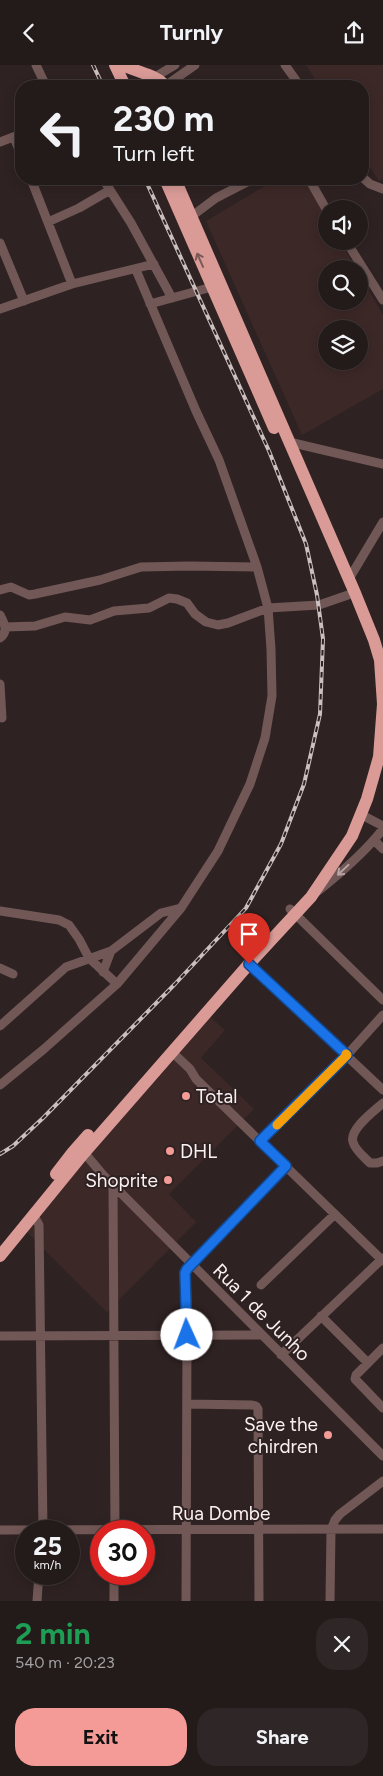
<!DOCTYPE html>
<html lang="en">
<head>
<meta charset="utf-8">
<style>
	body { margin:0; font-family:Figtree,sans-serif; background:#2f2727; color:#f1f3f6; height:100vh; display:flex; flex-direction:column; font-size:19px; white-space:nowrap }
	* { box-sizing:border-box; margin:0 }
	p { font-size:16px; color:#a3a1a2 }
	.icon { flex:none; width:28px; height:28px; fill:none; stroke:currentColor; stroke-width:2; stroke-linecap:round; stroke-linejoin:round }
	.map { position:relative; height:1536px; overflow:hidden }
	.panel { display:flex; flex-direction:column; background:#231a1a; flex:1 }
	.panel>* { flex:none }
	.banner { position:absolute; left:15px; top:15px; width:354px; height:105px; border-radius:20px; box-shadow:0 2px 12px #0003,0 0 0 1px #403839; background:#231a1a; color:#f1f3f6; overflow:hidden }
	.buttons { position:absolute; left:318px; top:135px; display:grid; gap:10px }
	.buttons a { display:grid; place-items:center; width:50px; height:50px; border-radius:50%; background:#231a1a; box-shadow:0 2px 12px #0003,0 0 0 1px #403839; font-size:25px }
	.speed { position:absolute; left:15px; top:1455px; display:flex; gap:10px; font-size:25px; font-weight:700; text-align:center }
	.speed>* { display:grid; place-content:center; width:65px; height:65px; border-radius:50%; background:#231a1a; box-shadow:0 2px 12px #0003,0 0 0 1px #403839; line-height:1 }
	.speed small { font-size:12px; font-weight:400 }
	.speed .limit { border:8px solid #d22; background:#fff; color:#111 }
	.pin { position:absolute; display:grid; place-items:center; width:42px; height:42px; color:#fff; margin:-51px -21px; border-radius:50% 50% 50% 0; rotate:-45deg; box-shadow:0 0 5px #0007 }
	.pin .icon { rotate:45deg }
	.me { position:absolute; width:55px; margin:-28px; rotate:358deg; stroke-linejoin:round; filter:drop-shadow(0 0 4px #0008) }
	.turn { display:flex; align-items:center; gap:18px; height:105px; padding:0 15px; font-size:22px }
	.turn .icon { width:65px; height:65px; stroke-width:2.5 }
	.turn b { display:block; font-size:35px; line-height:42px }
	.round { display:grid; place-items:center; flex:none; width:52px; height:52px; border-radius:20px; background:#2f2727 }
	.head { display:flex; align-items:center; justify-content:space-between; height:85px; padding:0 15px }
	h1 { font-size:30px; font-weight:700; line-height:38px; color:#1e9e55 }
	.button { display:flex; gap:10px; margin-top:auto; padding:10px 15px }
	.button a { flex:1; height:58px; border-radius:20px; background:#f59b97; color:#111; font-size:20px; font-weight:700; line-height:58px; text-align:center }
	.button a+a { background:#2f2727; color:#f1f3f6 }
	header { display:flex; justify-content:space-between; align-items:center; height:65px; padding:0 15px; background:#231a1a; font-size:22px; font-weight:700 }
	.map>svg:first-child { display:block }
	.built { fill:#3c2827; fill-rule:evenodd }
	.lines { fill:none; stroke-linecap:round; stroke-linejoin:round }
	.minor { stroke:#715856; stroke-width:9 }
	.highway { stroke:#da9b97; stroke-width:12 }
	.rail-casing { stroke:#cac0bf; stroke-width:4 }
	.rail { stroke:#2f2222; stroke-width:2; stroke-dasharray:5.5; stroke-linecap:butt }
	.oneway { stroke:#7c5857 }
	.oneway2 { stroke:#b6a4a3 }
	.route-casing { stroke:#114b97; stroke-width:12 }
	.route { stroke:#1a73e8; stroke-width:9 }
	.slow { stroke:#f59e0b; stroke-width:9 }
	.poi-dot { fill:#f59b97; stroke:#2f2222; stroke-width:2 }
	.labels { text-anchor:middle; stroke-width:4; stroke-linejoin:round; paint-order:stroke }
	.poi-label { font-size:19px; fill:#faf1f0; stroke:#2f2222; text-anchor:start }
	.street-label { font-size:19px; fill:#faf1f0; stroke:#2f2222 }
</style>
</head>
<body>
<header><svg class="icon" aria-label="back" viewBox="0 0 24 24"><path d="M15 5l-7 7 7 7"/></svg>Turnly<svg class="icon" aria-label="share" viewBox="0 0 24 24"><path d="M12 15V3M7 8l5-5 5 5M5 13v7h14v-7"/></svg></header>
<div class="map">
<svg width="383" height="1536" viewBox="0 0 383 1536">
	<rect width="100%" height="100%" fill="#2f2222"/>
	<path class="built" d="M306 0H383V114L379 116 363 91 362 21H319Z
		M277 114H304L326 152V176H340L356 204H326V236H359V208L383 250V324L302 370 206 156ZM326 264H359V296H326Z
		M210 952 225 965 201 993 254 1044 169 1129 196 1157 107 1247 25 1165Z"/>
	<g class="lines">
		<path class="minor" d="M36 0 46 21
			M285 0 300 21
			M140 21 175 0
			M165 21 195 0
			M14 72 21 90
			M0 77 21 69
			M362 112 370 119 383 124
			M31 114 72 219
			M103 114 131 158 172 233
			M309 114 326 144
			M192 151 216 133 253 114
			M48 157 79 143 110 125
			M346 176 383 235
			M0 178 24 236
			M150 239 212 222
			M0 244 72 219 154 199
			M289 377 383 399
			M349 514 383 457
			M0 525 11 522 29 530 35 529 100 515 141 502 189 501 257 502
			M0 550C4 558 9 566 0 573
			M6 562 35 561 65 552 90 555 114 546 149 543 169 533 177 534 187 538 195 549 206 557 218 560 228 558 268 543 319 540 348 530
			M0 619 2 653
			M362 750 383 761
			M374 775 383 784
			M318 826C342 807 365 787 383 764
			M290 844 383 935
			M0 846 59 855 69 860 79 874 89 893 117 919
			M249 899 383 1025
			M0 903 13 909
			M103 907 111 886
			M0 961 66 902 111 886 161 848 181 843
			M172 987 190 1004 196 1014 383 1196
			M0 1020 44 984 117 919 181 843 218 786 250 719 265 673 272 631 271 584 268 543 257 502 219 395 196 346 136 205
			M383 1038C374 1046 349 1064 353 1077 355 1085 364 1092 370 1098H377L383 1096
			M260 1076 347 990 383 950
			M82 1085 103 1110 383 1391
			M113 1120 115 1466
			M34 1151 39 1160 43 1466
			M261 1220 335 1149
			M321 1251 368 1298
			M0 1271 261 1270
			M383 1283 356 1310 355 1314 383 1343
			M281 1290 383 1193
			M187 1339 252 1340 256 1341 258 1344 259 1536
			M0 1465 383 1464
			M37 1536 39 1509
			M114 1536V1509
			M186 1536 187 1270 185 1208 187 1204 286 1101
			M330 1536 331 1465 335 1455 340 1449 383 1416"/>
		<path class="highway" d="M115 0 125 21
			M125 1C137 7 159 11 165 21
			M165 114 274 363
			M56 1109 73 1087 88 1070
			M0 1191 84 1088 249 899 311 832 352 771 367 734 379 692 383 639 380 595 374 575 355 528 175 114"/>
		<g class="rail-casing">
			<path id="rail" d="M93 0 103 21
				M0 1089 13 1081 43 1053 175 919 246 843 281 779 304 719 320 649 323 574 317 530 306 479 269 386 145 114"/>
		</g>
		<use href="#rail" class="rail"/>
	</g>
	<defs><path id="oneway-shaft" d="M-6 0H5M1.5-3L5.5 0L1.5 3" fill="none" stroke-width="1.6" stroke-linecap="round" stroke-linejoin="round" transform="scale(1.25)"/></defs>
	<use class="oneway" href="#oneway-shaft" transform="translate(200 195) rotate(-114)"/>
	<use class="oneway2" href="#oneway-shaft" transform="translate(343 805) rotate(137)"/>
	<g class="lines">
		<g class="route-casing">
			<path id="route" d="M187 1270 185 1208 187 1204 286 1101 260 1076 347 990 249 899"/>
		</g>
		<use href="#route" class="route"/>
		<path class="slow" d="M277 1060 347 990 346 989"/>
	</g>
	<g class="poi-dot">
		<circle cx="186" cy="1031" r="5"/>
		<circle cx="170" cy="1086" r="5"/>
		<circle cx="168" cy="1115" r="5"/>
		<circle cx="328" cy="1370" r="5"/>
	</g>
	<g class="labels">
		<g class="poi-label">
			<text x="196" y="1038">Total</text>
			<text x="180" y="1093">DHL</text>
			<text x="158" y="1122" text-anchor="end">Shoprite</text>
			<text x="318" y="1366" text-anchor="end">Save the<tspan x="318" dy="22">chirdren</tspan></text>
		</g>
		<g class="street-label">
			<text transform="translate(262 1247) rotate(45)" y="7">Rua 1 de Junho</text>
			<text x="221" y="1455">Rua Dombe</text>
		</g>
	</g>
</svg>
<div class="buttons">
<a><svg class="icon" aria-label="sound" viewBox="0 0 24 24"><path d="M4 9h4l5-4v14l-5-4H4zM17 9q2 3 0 6"/></svg></a>
<a><svg class="icon" aria-label="search" viewBox="0 0 24 24"><circle cx="10" cy="10" r="6"/><path d="M15 15l6 6"/></svg></a>
<a><svg class="icon" aria-label="layers" viewBox="0 0 24 24"><path d="M12 4l9 5-9 5-9-5zM3 14l9 5 9-5"/></svg></a>
</div>
<div class="speed"><div>25<small>km/h</small></div><div class="limit">30</div></div>
<div class="pin" style="left:249px;top:899px;background:#d93025"><svg class="icon" aria-label="arrive" viewBox="0 0 24 24"><path d="M6 21V4h12l-3 4 3 4H6"/></svg></div>
<svg class="me" style="left:187px;top:1270px" viewBox="-20 -20 40 40"><circle r="19" fill="#fff"/><path d="M0-13L10 11 0 6-10 11z" fill="#1a73e8"/></svg>
<div class="banner">
<div class="turn"><svg class="icon" aria-label="left" viewBox="0 0 24 24"><path d="M17 20v-9H6M10 6l-5 5 5 5"/></svg><div><b>230 m</b>Turn left</div></div>
</div>
</div>
<section class="panel">
<div class="head"><div><h1>2 min</h1><p>540 m · 20:23</p></div><a class="round"><svg class="icon" aria-label="close" viewBox="0 0 24 24"><path d="M6 6l12 12M18 6L6 18"/></svg></a></div>
<div class="button"><a>Exit</a><a>Share</a></div>
</section>
</body>
</html>
